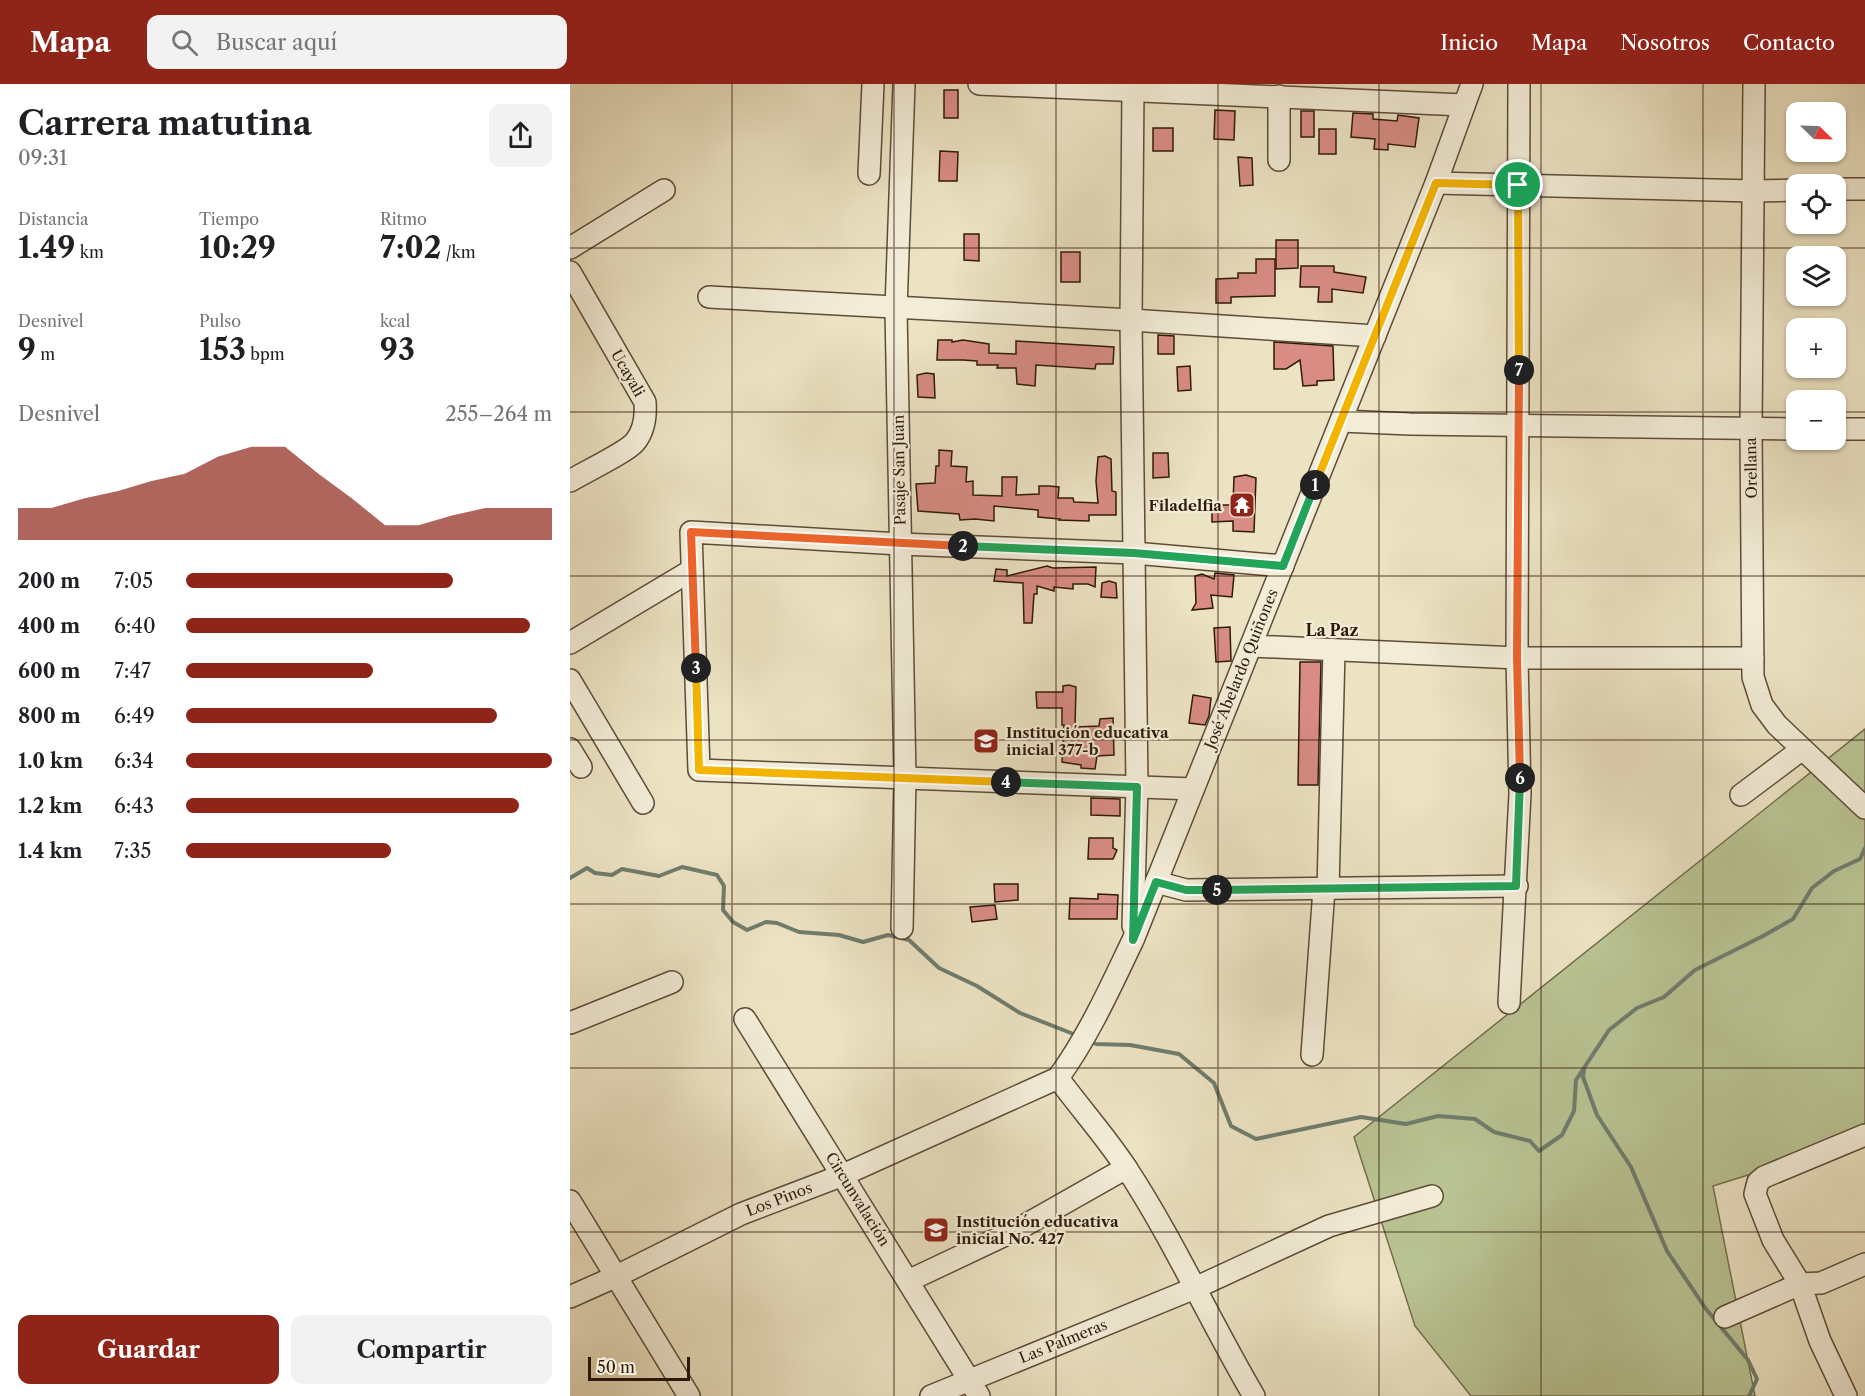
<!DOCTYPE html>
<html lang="es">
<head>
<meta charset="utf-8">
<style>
	body { margin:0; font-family:"Libre Caslon Text",serif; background:#f2f2f2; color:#202124; height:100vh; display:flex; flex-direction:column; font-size:22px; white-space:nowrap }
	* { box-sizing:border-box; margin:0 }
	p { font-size:20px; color:#757577 }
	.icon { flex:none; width:33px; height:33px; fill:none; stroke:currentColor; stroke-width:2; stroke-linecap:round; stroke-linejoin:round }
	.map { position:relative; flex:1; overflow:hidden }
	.details { display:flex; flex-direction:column; background:#fff; width:570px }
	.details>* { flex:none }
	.needle { width:39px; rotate:113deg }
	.buttons { position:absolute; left:1216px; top:18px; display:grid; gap:12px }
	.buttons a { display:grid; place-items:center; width:60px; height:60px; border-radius:12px; background:#fff; box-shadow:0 2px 4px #0004; font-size:30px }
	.scale { position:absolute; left:18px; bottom:15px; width:102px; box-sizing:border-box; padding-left:6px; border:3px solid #2f1a09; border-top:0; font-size:16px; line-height:21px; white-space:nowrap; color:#2f1a09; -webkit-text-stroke:4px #f3edd8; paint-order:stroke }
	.pin { position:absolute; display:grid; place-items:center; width:51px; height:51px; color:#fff; margin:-26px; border:3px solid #fff; border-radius:50%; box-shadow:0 2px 6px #0007 }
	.km { position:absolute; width:30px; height:30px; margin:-15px; border-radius:50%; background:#222; color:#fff; font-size:16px; line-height:30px; text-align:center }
	.round { display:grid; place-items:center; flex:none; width:63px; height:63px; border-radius:12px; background:#f2f2f2 }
	.summary { display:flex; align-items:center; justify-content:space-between; height:102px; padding:0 18px }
	h1 { font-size:33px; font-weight:700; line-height:45px }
	.figures { display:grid; grid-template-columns:repeat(3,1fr); gap:9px; height:102px; padding:6px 18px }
	.figures div { display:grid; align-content:center }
	.figures b { font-size:30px; font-weight:700 }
	.figures small { font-size:16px; font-weight:400 }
	.figures p { font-size:16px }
	.chart { height:168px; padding:12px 18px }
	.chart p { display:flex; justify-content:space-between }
	.chart svg { width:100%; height:108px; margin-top:6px; fill:#8f2418; opacity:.7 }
	.primary-button { display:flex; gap:12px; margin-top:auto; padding:12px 18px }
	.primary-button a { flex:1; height:69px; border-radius:12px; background:#8f2418; color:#fff; font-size:24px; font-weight:700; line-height:69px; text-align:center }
	.primary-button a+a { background:#f2f2f2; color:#202124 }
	ul { padding:0 18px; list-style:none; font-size:20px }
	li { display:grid; grid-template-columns:96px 72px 1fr; align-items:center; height:45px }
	li i { height:15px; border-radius:8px; background:#8f2418 }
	header { display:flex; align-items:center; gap:36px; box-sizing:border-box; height:84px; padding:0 30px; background:#8f2418; color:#fff }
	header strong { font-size:28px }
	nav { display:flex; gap:33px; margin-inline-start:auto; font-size:21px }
	.search { width:420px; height:54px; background:#f2f2f2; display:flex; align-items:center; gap:15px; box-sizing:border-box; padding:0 21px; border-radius:12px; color:#757577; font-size:22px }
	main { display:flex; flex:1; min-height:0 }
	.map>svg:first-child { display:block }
	.green { fill:#b9c393; stroke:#746e4e; stroke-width:1.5 }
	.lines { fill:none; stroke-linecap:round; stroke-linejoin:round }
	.stream { stroke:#6f7d6d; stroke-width:4 }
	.building { fill:#d88c84; stroke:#2f1a09; stroke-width:1.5 }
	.minor-casing { stroke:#5e4c38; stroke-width:24 }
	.minor { stroke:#f3edd8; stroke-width:21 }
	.split-1-casing { stroke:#fff; stroke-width:12 }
	.split-2-casing { stroke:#fff; stroke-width:12 }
	.split-3-casing { stroke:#fff; stroke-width:12 }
	.split-4-casing { stroke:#fff; stroke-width:12 }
	.split-5-casing { stroke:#fff; stroke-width:12 }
	.split-6-casing { stroke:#fff; stroke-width:12 }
	.split-7-casing { stroke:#fff; stroke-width:12 }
	.split-8-casing { stroke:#fff; stroke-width:12 }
	.split-1 { stroke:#f5b400; stroke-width:8 }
	.split-2 { stroke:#22a559; stroke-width:8 }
	.split-3 { stroke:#f0652b; stroke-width:8 }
	.split-4 { stroke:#f5b400; stroke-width:8 }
	.split-5 { stroke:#22a559; stroke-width:8 }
	.split-6 { stroke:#22a559; stroke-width:8 }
	.split-7 { stroke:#f0652b; stroke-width:8 }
	.split-8 { stroke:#f5b400; stroke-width:8 }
	.grid { fill:none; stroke:#2f1a09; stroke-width:1.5; stroke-opacity:0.55 }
	.labels { text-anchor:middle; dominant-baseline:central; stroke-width:4.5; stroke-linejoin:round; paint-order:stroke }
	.street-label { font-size:15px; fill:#2f1a09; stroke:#f3edd8 }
	.poi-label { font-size:15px; font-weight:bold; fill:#2f1a09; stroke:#f3edd8; text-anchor:start }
	.neighbourhood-label { font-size:16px; font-weight:bold; fill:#2f1a09; stroke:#f3edd8 }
</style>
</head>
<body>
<header>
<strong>Mapa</strong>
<div class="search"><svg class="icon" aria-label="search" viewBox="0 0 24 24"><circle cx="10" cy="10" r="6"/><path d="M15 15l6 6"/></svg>Buscar aquí</div>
<nav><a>Inicio</a><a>Mapa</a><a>Nosotros</a><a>Contacto</a></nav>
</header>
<main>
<section class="details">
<div class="summary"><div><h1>Carrera matutina</h1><p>09:31</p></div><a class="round"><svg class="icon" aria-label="share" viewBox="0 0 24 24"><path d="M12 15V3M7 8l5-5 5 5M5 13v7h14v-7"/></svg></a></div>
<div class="figures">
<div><p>Distancia</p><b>1.49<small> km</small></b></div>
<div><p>Tiempo</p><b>10:29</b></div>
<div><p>Ritmo</p><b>7:02<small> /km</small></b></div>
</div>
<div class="figures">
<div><p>Desnivel</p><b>9<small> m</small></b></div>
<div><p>Pulso</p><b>153<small> bpm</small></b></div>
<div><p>kcal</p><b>93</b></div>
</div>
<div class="chart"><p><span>Desnivel</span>255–264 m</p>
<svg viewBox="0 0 160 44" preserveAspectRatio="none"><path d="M0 44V31L10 31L20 27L30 24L40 20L50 17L60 10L70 6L80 6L90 17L100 27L110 38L120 38L130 34L140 31L150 31L160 31V44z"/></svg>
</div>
<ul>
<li><b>200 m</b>7:05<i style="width:73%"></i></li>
<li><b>400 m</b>6:40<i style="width:94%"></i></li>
<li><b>600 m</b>7:47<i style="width:51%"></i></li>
<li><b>800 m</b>6:49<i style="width:85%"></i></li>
<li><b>1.0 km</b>6:34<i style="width:100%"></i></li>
<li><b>1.2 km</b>6:43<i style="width:91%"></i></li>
<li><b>1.4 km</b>7:35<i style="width:56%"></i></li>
</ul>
<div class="primary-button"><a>Guardar</a><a>Compartir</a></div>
</section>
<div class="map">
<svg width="1295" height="1312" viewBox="0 0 1295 1312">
	<rect width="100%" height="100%" fill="#ece3c3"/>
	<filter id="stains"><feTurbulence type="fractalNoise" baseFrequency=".00333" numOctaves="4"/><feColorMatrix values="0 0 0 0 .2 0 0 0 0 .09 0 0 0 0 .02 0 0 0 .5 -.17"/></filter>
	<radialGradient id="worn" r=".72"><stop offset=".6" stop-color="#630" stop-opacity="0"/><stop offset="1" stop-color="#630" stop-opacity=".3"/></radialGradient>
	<!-- green -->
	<path class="green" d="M1295 645V1054L1143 1102 1185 1312H901L845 1242 784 1053Z"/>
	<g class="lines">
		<!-- stream -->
		<g class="stream">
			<path d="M0 794 17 784 25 789 42 791 52 785 89 792 112 783 147 791 154 802 153 826 163 838 177 846 196 838 207 839 229 848 269 851 293 858 318 851 339 856 369 884 407 902 450 929 506 951"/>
			<path d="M519 957 526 960 560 961 609 970 644 999 661 1042 686 1055 791 1033 836 1040 868 1032 905 1035 924 1048 960 1057 969 1067 992 1051 1004 1027 1006 996 1039 946 1067 924 1094 913 1125 886 1193 852 1223 835 1242 804 1264 787 1290 775 1295 764"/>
			<path d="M1014 986 1013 993 1027 1031 1061 1083 1097 1167 1136 1225 1178 1276 1187 1295 1179 1312"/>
		</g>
	</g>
	<!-- building -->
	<g class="building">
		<rect x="374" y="6" width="14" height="28"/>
		<path d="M645 26 665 27 664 56 644 55Z"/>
		<rect x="731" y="27" width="13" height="26"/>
		<path d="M783 29 803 30V35L827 37 828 31 849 34 845 63 818 60V66L804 65 805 55 781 53Z"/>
		<rect x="583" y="44" width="20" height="23"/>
		<rect x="749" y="45" width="17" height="25"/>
		<path d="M370 67 388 68 387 97H369Z"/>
		<path d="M668 73 682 74 683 101 670 102Z"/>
		<path d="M394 150H409V177L394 176Z"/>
		<path d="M706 156H728V184L706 185Z"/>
		<rect x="491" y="168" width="19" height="30"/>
		<path d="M686 175H705V212L661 213V219H646V195L668 194V189H686Z"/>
		<path d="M731 182H764V188L796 193 793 209 762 205V218H748L749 203H730Z"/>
		<path d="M588 251 604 252V270H588Z"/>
		<path d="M368 256H382V258L393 256 419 260V269L446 270V257L544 263 543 280H526L525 285 466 281 465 302 447 300 446 284H427L428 281H407V277L393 276H367Z"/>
		<path d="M704 258 763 262 764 296 747 297V301L733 302 730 276 716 285H704Z"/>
		<path d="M620 282 621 306 608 307 607 283Z"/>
		<path d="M356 289 364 290 365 314 348 313 347 291Z"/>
		<path d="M369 366 382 367 381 382 397 383 396 398 403 397V411L432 412V393H447L446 411 469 410V402H479L489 403 488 414H503L504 418 528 419 526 397 528 373 535 372 541 375 542 407 546 408V431H519V437L489 436 490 435 468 433V426L424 422V437L405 435 390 436 389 430 348 427 346 400 365 399 366 382H369Z"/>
		<path d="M583 369H598L599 393 583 394Z"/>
		<path d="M676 391 686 394 684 448 663 447V437L642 438V421H663L664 393Z"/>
		<path d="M477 482 483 484 526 483 525 503 518 500H503V505L484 503V507L467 502V510H464L462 539H454L453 499 424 497 426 485 437 486V492Z"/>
		<path d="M645 489 664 491 662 513 641 511 643 524 622 526 626 519 625 492 632 490 644 495Z"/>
		<path d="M539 497 546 499 547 514 531 513 532 499Z"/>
		<path d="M660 543 661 577 646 578 644 544Z"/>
		<path d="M730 578H751L748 701H728Z"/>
		<path d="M499 601 506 603 505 643 529 642 530 635 543 634 544 671 527 672 525 685 511 684V681L492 678 494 641H492V624H467L466 608H493V602Z"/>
		<path d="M623 611 641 614 639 632 635 641 619 639Z"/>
		<path d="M521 714 550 715V732L521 731Z"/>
		<path d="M519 754H543V764L547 766 543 775H518Z"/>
		<path d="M424 800H448V816L425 818Z"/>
		<path d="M528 810 548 811 547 835H499L500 814 528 815Z"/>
		<path d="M425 821 427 835 402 838 400 823Z"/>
	</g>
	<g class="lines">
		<!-- minor casing -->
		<g class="minor-casing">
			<g id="minor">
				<path d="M409 0 894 21"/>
				<path d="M1184 0 1181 345 1183 593 1192 621 1207 641 1295 724"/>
				<path d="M563 5 561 236 567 703 563 842"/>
				<path d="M709 76V12"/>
				<path d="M299 90 303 0"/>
				<path d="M866 99 1183 107 1227 106"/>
				<path d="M1266 105H1295"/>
				<path d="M0 164 94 106"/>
				<path d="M0 188 75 318C76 332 75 346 65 358 57 368 13 389 0 397"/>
				<path d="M139 213 561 236 805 252"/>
				<path d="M771 337 840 340 1227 345"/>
				<path d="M1266 345H1295"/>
				<path d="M0 559 122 486"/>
				<path d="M681 562 947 574H1183"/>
				<path d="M0 596 73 719"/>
				<path d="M0 665 11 683"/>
				<path d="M623 705 129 686 121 448 330 460 564 469 713 482"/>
				<path d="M1171 711 1231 666"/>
				<path d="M586 798 616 806 947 802"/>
				<path d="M758 806 764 566"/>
				<path d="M332 844 335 694 326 225 334 0"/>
				<path d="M939 919 950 710 947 574 949 0"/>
				<path d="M175 935 409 1312"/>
				<path d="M0 939 102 898"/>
				<path d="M742 971 754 805"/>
				<path d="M488 994C510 1024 536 1053 557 1085 604 1157 640 1237 684 1312"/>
				<path d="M1295 1051 1194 1093 1188 1098 1185 1110 1203 1156 1230 1200 1251 1199 1295 1180"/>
				<path d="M0 1117 119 1312"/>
				<path d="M338 1197 450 1144 556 1084"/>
				<path d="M0 1213 47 1192 171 1130 273 1091 488 994C519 951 540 904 563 856L866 99 902 0"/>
				<path d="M1155 1233 1230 1200 1250 1257 1276 1312"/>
				<path d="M361 1312 625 1204 759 1142 862 1112"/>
			</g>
		</g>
		<!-- minor -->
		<use href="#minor" class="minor"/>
	</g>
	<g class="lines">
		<!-- split-1 casing -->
		<g class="split-1-casing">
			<path id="split-1" d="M745 401 866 99 948 101"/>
		</g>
		<!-- split-2 casing -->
		<g class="split-2-casing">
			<path id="split-2" d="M393 462 564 469 713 482 745 401"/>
		</g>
		<!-- split-3 casing -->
		<g class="split-3-casing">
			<path id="split-3" d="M126 584 121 448 393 462"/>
		</g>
		<!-- split-4 casing -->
		<g class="split-4-casing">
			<path id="split-4" d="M126 584 129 686 436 698"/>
		</g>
		<!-- split-5 casing -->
		<g class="split-5-casing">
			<path id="split-5" d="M436 698 567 703 563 856 586 798 616 806H647"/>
		</g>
		<!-- split-6 casing -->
		<g class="split-6-casing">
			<path id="split-6" d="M647 806 946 802 950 694"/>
		</g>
		<!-- split-7 casing -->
		<g class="split-7-casing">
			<path id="split-7" d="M949 286 947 574 950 694"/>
		</g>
		<!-- split-8 casing -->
		<g class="split-8-casing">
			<path id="split-8" d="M948 101 949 286"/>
		</g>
		<!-- split-1 -->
		<use href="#split-1" class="split-1"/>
		<!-- split-2 -->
		<use href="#split-2" class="split-2"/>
		<!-- split-3 -->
		<use href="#split-3" class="split-3"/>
		<!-- split-4 -->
		<use href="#split-4" class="split-4"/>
		<!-- split-5 -->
		<use href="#split-5" class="split-5"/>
		<!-- split-6 -->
		<use href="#split-6" class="split-6"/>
		<!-- split-7 -->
		<use href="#split-7" class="split-7"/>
		<!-- split-8 -->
		<use href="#split-8" class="split-8"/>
	</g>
	<!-- grid -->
	<path class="grid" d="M162 0V1312M324 0V1312M486 0V1312M648 0V1312M809 0V1312M971 0V1312M1133 0V1312M0 164H1295M0 328H1227M1266 328H1295M0 492H1295M0 656H1295M0 820H1295M0 984H1295M0 1148H1295"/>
	<!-- icons -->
	<defs>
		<g id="temple-square" transform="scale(1.35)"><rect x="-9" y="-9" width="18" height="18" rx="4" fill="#8f2418" stroke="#f3edd8"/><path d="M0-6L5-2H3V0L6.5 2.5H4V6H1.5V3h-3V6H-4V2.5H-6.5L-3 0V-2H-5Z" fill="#fff"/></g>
		<g id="school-square" transform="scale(1.35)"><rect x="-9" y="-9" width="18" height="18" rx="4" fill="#8f2418" stroke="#f3edd8"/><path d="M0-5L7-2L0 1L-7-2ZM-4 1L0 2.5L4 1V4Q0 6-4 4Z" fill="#fff"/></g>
	</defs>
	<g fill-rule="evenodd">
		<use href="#temple-square" x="672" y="421"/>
		<use href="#school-square" x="416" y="657"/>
		<use href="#school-square" x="366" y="1146"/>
	</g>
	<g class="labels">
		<!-- street labels -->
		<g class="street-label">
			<text transform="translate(58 289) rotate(60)">Ucayali</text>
			<text transform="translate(1181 384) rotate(-91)">Orellana</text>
			<text transform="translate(329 386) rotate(-91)">Pasaje San Juan</text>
			<text transform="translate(671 585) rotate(-68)">José Abelardo Quiñones</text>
			<text transform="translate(209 1115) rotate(-21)">Los Pinos</text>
			<text transform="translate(288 1115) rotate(58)">Circunvalación</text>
			<text transform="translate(493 1257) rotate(-22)">Las Palmeras</text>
		</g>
		<!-- poi labels -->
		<g class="poi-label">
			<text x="652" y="421" text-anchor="end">Filadelfia</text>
			<text x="436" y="648">Institución educativa<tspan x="436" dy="17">inicial 377-b</tspan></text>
			<text x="386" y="1137">Institución educativa<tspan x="386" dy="17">inicial No. 427</tspan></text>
		</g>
		<!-- neighbourhood labels -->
		<g class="neighbourhood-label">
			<text x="762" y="546">La Paz</text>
		</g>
	</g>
	<rect width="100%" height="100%" filter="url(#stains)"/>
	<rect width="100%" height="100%" fill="url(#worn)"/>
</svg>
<div class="buttons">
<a><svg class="needle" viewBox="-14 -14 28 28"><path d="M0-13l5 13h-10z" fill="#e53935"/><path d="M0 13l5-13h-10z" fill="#757577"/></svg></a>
<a><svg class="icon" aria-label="locate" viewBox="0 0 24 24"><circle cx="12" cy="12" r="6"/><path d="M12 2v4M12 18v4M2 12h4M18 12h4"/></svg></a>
<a><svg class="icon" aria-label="layers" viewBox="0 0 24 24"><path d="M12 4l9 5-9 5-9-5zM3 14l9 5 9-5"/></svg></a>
<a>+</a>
<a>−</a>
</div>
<div class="scale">50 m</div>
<div class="pin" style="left:948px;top:101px;background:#1e9e55"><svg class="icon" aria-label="arrive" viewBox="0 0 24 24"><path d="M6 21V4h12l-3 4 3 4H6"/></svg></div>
<b class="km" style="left:745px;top:401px">1</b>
<b class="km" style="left:393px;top:462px">2</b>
<b class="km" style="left:126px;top:584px">3</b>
<b class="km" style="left:436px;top:698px">4</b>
<b class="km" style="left:647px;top:806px">5</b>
<b class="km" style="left:950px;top:694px">6</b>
<b class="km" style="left:949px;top:286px">7</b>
</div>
</main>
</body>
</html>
